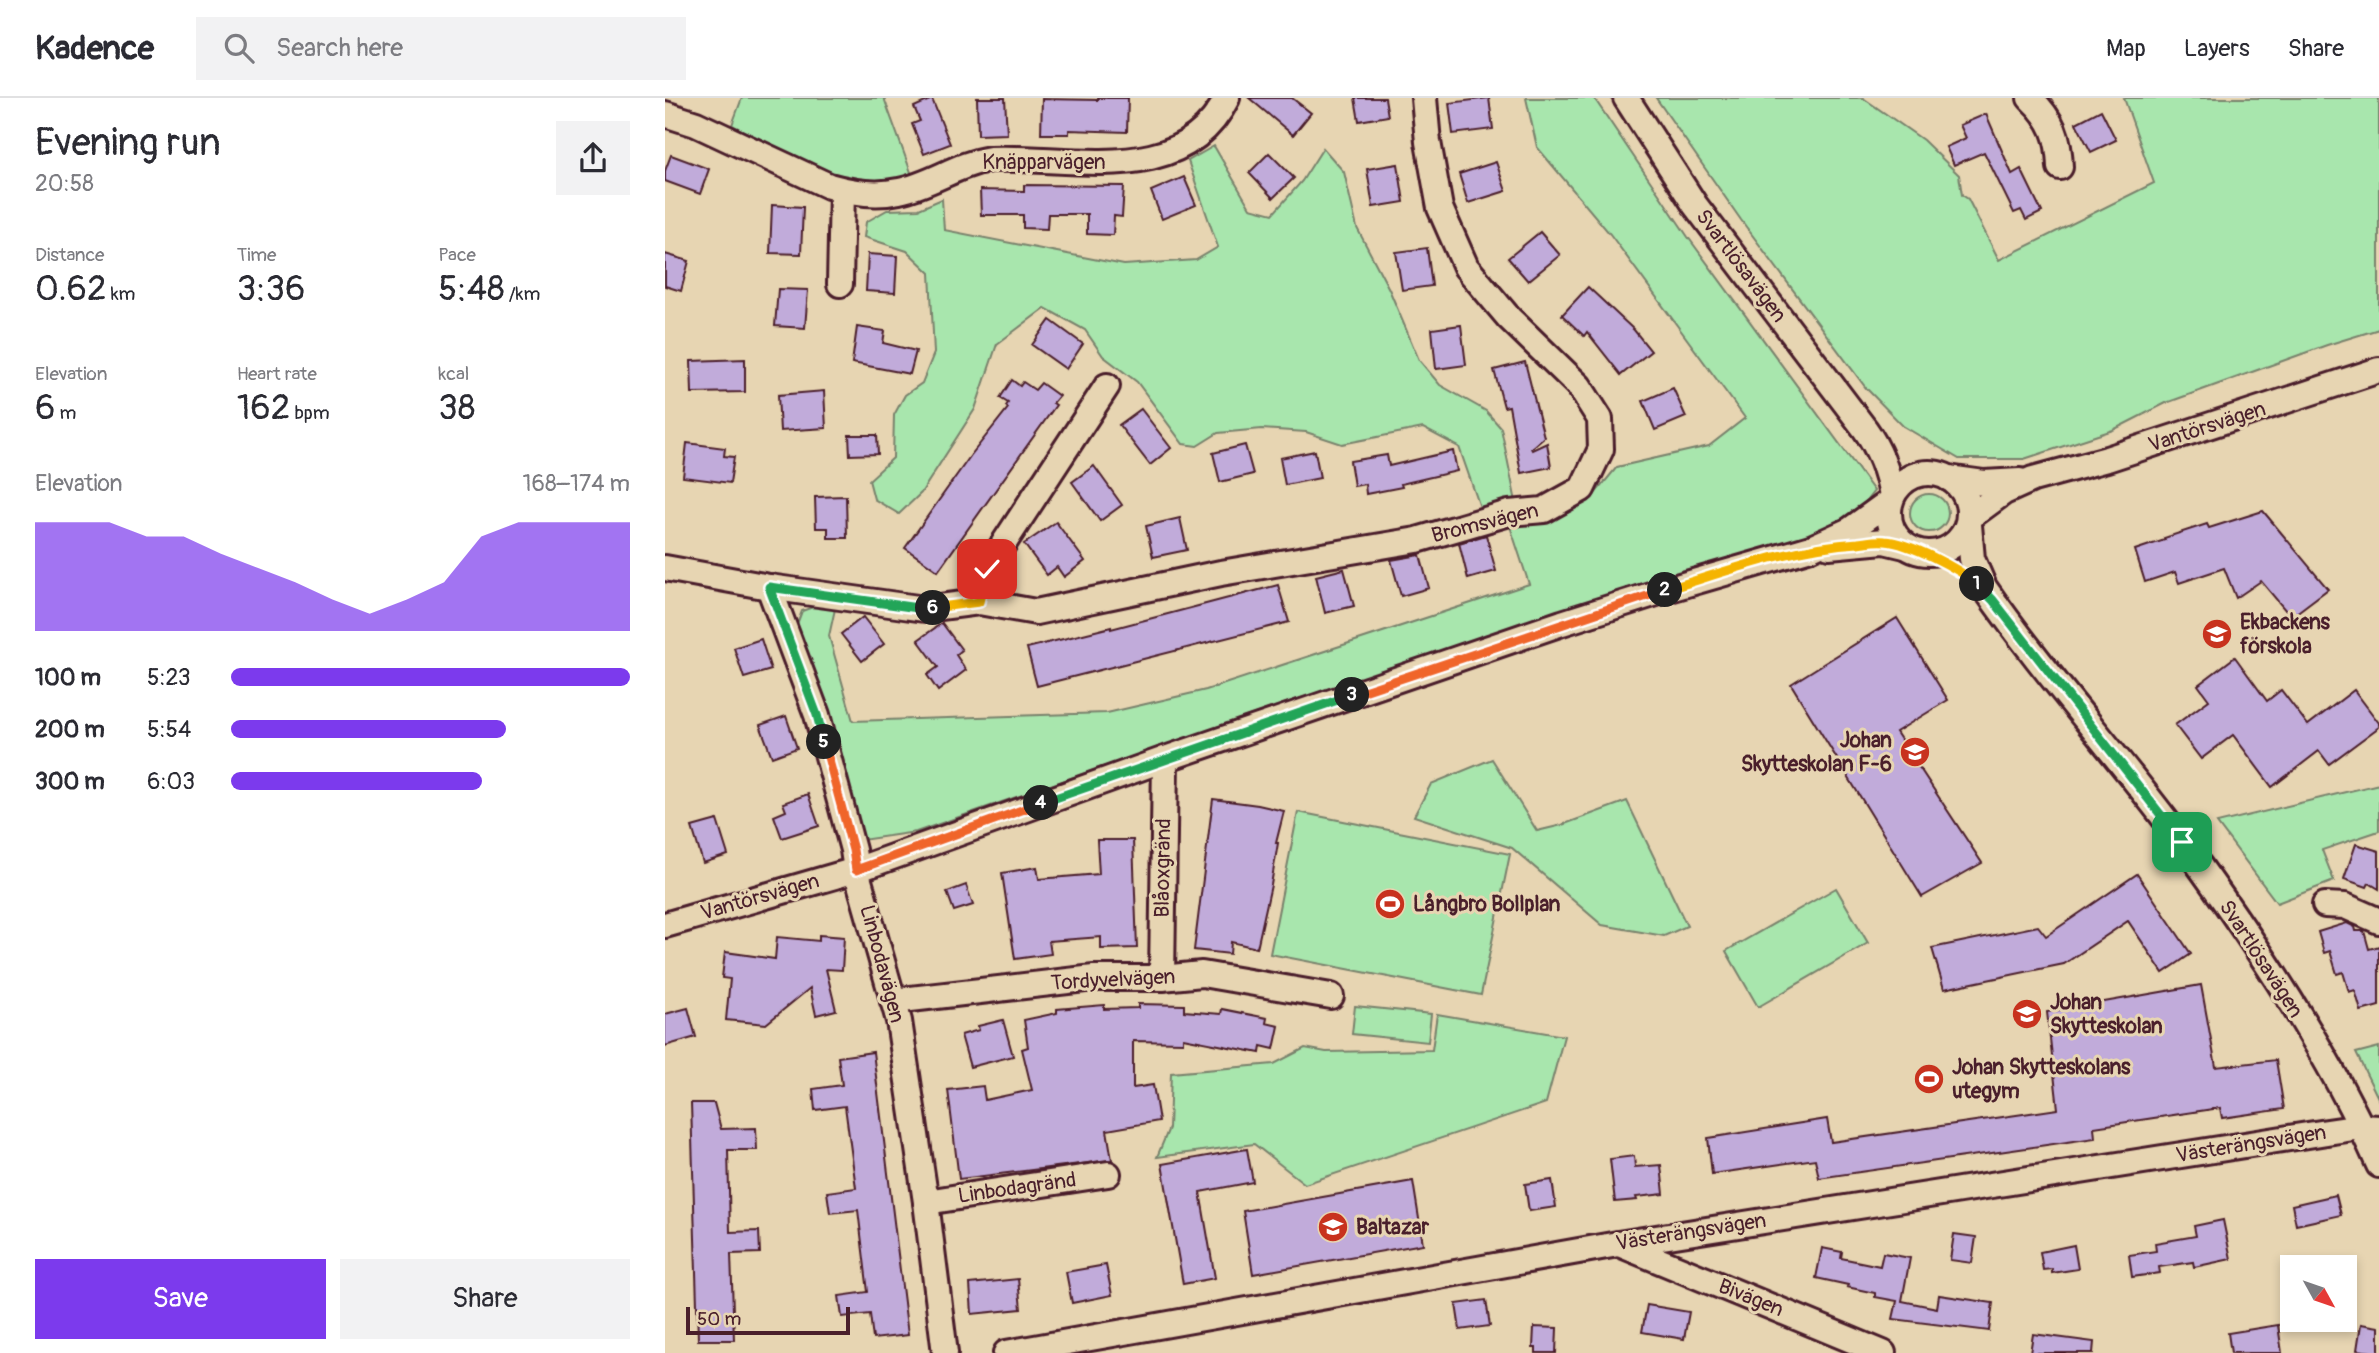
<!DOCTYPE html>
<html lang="en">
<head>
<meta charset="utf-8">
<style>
	body { margin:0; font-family:Pangolin,sans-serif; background:#f2f2f3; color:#2b2b33; height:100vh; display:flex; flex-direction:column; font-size:26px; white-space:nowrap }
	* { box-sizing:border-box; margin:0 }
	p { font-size:23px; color:#7c7c81 }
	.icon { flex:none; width:38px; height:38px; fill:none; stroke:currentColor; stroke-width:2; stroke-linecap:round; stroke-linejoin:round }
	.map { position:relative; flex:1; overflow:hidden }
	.details { display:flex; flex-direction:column; background:#fff; width:665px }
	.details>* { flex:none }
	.needle { width:46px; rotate:130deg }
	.controls { position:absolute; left:1615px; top:1157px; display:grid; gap:14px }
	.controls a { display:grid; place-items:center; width:77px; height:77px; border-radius:0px; background:#fff; box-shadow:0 4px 10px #0003; font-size:35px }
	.scale { position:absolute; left:21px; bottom:18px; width:164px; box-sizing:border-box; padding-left:7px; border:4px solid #4a1f2b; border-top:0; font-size:19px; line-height:24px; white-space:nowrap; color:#4a1f2b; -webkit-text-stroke:5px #e7d5b2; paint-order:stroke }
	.pin { position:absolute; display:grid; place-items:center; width:60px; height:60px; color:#fff; margin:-30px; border-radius:14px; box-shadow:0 4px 10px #0006 }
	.km { position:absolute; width:35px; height:35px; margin:-18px; border-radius:50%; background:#222; color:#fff; font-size:19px; line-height:35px; text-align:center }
	.round { display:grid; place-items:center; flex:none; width:74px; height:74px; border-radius:0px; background:#f2f2f3 }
	.summary { display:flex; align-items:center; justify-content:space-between; height:119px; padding:0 35px }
	h1 { font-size:38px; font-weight:600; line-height:52px }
	.figures { display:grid; grid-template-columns:repeat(3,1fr); gap:10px; height:119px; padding:7px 35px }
	.figures div { display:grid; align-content:center }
	.figures b { font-size:35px; font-weight:600 }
	.figures small { font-size:19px; font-weight:400 }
	.figures p { font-size:19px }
	.chart { height:196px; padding:14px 35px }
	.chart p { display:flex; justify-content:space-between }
	.chart svg { width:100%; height:126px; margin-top:7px; fill:#7c3aed; opacity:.7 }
	.button { display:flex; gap:14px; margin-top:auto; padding:14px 35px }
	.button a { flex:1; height:80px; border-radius:0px; background:#7c3aed; color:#fff; font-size:28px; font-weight:600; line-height:80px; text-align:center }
	.button a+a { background:#f2f2f3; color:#2b2b33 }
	ul { padding:0 35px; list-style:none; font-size:23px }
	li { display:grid; grid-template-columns:112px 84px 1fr; align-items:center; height:52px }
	li i { height:18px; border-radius:9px; background:#7c3aed }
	header { display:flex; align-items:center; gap:42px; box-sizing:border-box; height:98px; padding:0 35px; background:#fff; border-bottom:2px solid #e1e1e2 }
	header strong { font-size:33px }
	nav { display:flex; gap:38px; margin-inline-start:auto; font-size:24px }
	.search { width:490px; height:63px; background:#f2f2f3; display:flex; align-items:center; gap:18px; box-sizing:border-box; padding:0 24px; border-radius:0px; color:#7c7c81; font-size:26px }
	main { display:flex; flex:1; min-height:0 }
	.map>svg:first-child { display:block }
	.green { fill:#a8e6ad; stroke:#79826c; stroke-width:2 }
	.building { fill:#c1abda; stroke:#4a1f2b; stroke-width:2 }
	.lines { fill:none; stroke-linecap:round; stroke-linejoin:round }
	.minor-casing { stroke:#4a1f2b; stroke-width:30 }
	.minor { stroke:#e7d5b2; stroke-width:24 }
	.split-1-casing { stroke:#fff; stroke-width:14 }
	.split-2-casing { stroke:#fff; stroke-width:14 }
	.split-3-casing { stroke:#fff; stroke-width:14 }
	.split-4-casing { stroke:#fff; stroke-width:14 }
	.split-5-casing { stroke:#fff; stroke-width:14 }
	.split-6-casing { stroke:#fff; stroke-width:14 }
	.split-7-casing { stroke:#fff; stroke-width:14 }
	.split-1 { stroke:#22a559; stroke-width:9 }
	.split-2 { stroke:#f5b400; stroke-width:9 }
	.split-3 { stroke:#f0652b; stroke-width:9 }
	.split-4 { stroke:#22a559; stroke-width:9 }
	.split-5 { stroke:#f0652b; stroke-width:9 }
	.split-6 { stroke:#22a559; stroke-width:9 }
	.split-7 { stroke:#f5b400; stroke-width:9 }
	.labels { text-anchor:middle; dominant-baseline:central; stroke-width:6; stroke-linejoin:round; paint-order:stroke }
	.street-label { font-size:21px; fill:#4a1f2b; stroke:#e7d5b2 }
	.poi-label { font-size:21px; font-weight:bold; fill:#4a1f2b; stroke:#e7d5b2; text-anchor:start }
</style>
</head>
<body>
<header>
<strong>Kadence</strong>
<div class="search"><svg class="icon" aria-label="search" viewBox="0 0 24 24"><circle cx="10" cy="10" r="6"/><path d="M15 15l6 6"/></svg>Search here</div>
<nav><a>Map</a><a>Layers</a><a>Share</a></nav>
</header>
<main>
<section class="details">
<div class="summary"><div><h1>Evening run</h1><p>20:58</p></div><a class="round"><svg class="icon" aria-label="share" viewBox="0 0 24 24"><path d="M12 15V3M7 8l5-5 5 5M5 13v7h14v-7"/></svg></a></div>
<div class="figures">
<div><p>Distance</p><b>0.62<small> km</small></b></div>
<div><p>Time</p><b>3:36</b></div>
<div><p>Pace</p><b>5:48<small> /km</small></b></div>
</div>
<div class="figures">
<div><p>Elevation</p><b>6<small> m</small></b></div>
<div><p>Heart rate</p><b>162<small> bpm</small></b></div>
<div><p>kcal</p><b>38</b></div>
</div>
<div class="chart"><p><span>Elevation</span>168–174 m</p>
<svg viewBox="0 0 160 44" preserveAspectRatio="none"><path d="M0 44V6L10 6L20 6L30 11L40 11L50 17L60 22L70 27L80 33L90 38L100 33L110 27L120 11L130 6L140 6L150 6L160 6V44z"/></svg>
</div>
<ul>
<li><b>100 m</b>5:23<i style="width:100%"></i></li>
<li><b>200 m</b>5:54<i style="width:69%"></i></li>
<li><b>300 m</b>6:03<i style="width:63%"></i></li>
</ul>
<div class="button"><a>Save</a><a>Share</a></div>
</section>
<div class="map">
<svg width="1714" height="1255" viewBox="0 0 1714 1255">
	<rect width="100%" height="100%" fill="#e7d5b2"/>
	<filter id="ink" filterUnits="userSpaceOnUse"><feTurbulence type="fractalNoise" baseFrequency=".0143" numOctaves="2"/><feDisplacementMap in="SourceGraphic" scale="14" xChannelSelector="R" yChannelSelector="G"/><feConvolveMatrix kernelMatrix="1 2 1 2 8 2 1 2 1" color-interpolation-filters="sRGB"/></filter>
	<g filter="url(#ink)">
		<!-- green -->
		<g class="green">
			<path d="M77 0H219L248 80 193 92 67 27Z"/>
			<path d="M861 0H929L1023 139 1209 393 1187 421 1143 440 1044 467 627 603 251 734 197 742 131 529 137 513 148 509 170 511 164 538 188 623 442 615 541 592 864 486 844 425 872 426 899 415 924 403 952 369 1044 348 1080 320 945 136 872 49Z"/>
			<path d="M991 0H1198L1258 42 1294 77 1297 97 1303 101 1334 162 1489 85 1459 0H1714V231L1662 247 1501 305 1448 332 1359 361H1294L1238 328 1201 290 1076 122Z"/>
			<path d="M549 48 585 110 608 116 637 83 658 50 679 74 692 130 724 191 754 262 775 287 821 313 836 330 851 404 817 415 794 349 758 330 677 346 641 334 597 331 553 335 532 348 518 346 472 284 438 258 420 232 380 210 332 246 310 311 256 395 234 416 209 401 204 382 228 360 229 317 240 297 257 285 269 255 265 175 242 153 199 139 201 124 222 112 254 111 277 101 279 132 459 167 531 162 553 149 523 63Z"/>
			<circle cx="1264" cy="415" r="19"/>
			<path d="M827 661 872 733 897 727 962 703 1022 828 999 838 937 827 847 750 749 718 766 686Z"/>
			<path d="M1714 686V733L1657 752 1669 783 1612 805 1552 725Z"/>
			<path d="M633 714 845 756 816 897 605 856Z"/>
			<path d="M1171 790 1203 845 1093 909 1061 853Z"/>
			<path d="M690 908 766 916 763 944 687 936Z"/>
			<path d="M772 916 899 938 881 1005 640 1086 589 1046 492 1059 504 1030 506 975 609 966 640 950 661 954 767 952Z"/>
			<path d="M1714 949V1002L1691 955Z"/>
		</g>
		<!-- building -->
		<g class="building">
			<path d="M312 0H340L342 36 313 37Z"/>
			<path d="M433 0H463L462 34 404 32V36H376L377 1 433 2Z"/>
			<path d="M584 0H627L646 15 628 37Z"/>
			<path d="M690 0H720L723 18 694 23Z"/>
			<path d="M824 0 828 31 788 36 784 5Z"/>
			<path d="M267 1 285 46 259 56 247 26 255 23 249 9Z"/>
			<path d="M1436 12 1451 42 1426 54 1411 25Z"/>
			<path d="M1321 16 1347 76 1356 71 1377 114 1361 122 1356 112 1349 115 1319 54 1289 67 1281 49 1301 40 1295 27Z"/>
			<path d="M604 55 629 80 608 100 584 75Z"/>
			<path d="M6 57 44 71 35 96 0 83V73Z"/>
			<path d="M831 64 841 93 803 105 794 76Z"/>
			<path d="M733 66 739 104 708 109 702 71Z"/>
			<path d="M519 79 531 107 497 121 486 93Z"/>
			<path d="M359 87 459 88 457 119 449 118 448 137 422 136V116H383L382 131 358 130V117H316L315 92 359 93Z"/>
			<path d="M107 107 138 109 136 156 105 155Z"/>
			<path d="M875 134 895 157 863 183 843 160Z"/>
			<path d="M762 150 767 188 737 192 731 154Z"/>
			<path d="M0 156 24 163 16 193 0 188Z"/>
			<path d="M203 156 232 158 230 195 201 193Z"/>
			<path d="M923 189 969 232 986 253 956 277 922 234 919 238 897 217Z"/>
			<path d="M113 191 143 192 140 230 110 228Z"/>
			<path d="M385 222 418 246 401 271 367 247Z"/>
			<path d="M796 227 801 267 771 271 767 231Z"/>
			<path d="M192 229 220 233 218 245 251 253 245 276 187 265Z"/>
			<path d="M80 261V294L27 295 26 263Z"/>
			<path d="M860 264 879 339 866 350 867 352 882 345 886 369 856 375 844 308 839 309 829 272Z"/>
			<path d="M347 282 355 288 358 284 370 292 376 285 394 298 388 305 391 307 273 473 240 450 306 357 343 310 341 308 343 305 335 300Z"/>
			<path d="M1008 290 1021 319 990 332 978 303Z"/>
			<path d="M159 293 161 330 115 333 113 297Z"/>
			<path d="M476 311 506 350 485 367 454 327Z"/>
			<path d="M184 337H212L213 356 185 357Z"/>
			<path d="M22 345 60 350 59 358 69 359 65 385 18 379Z"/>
			<path d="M580 347 588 376 555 384 548 355Z"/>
			<path d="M650 353 655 380 620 387 615 360Z"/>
			<path d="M788 353 792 373 736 386 737 389 701 396 700 386 689 388 685 363 722 357 724 368Z"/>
			<path d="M429 368 457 407 435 423 407 384Z"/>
			<path d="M181 398 182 440H163V430H151L150 399Z"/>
			<path d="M1598 413 1663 491 1626 519 1596 483 1571 500 1559 470 1514 485 1510 474 1480 484 1470 452 1500 442 1499 440 1542 426 1544 430Z"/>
			<path d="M515 420 522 452 488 459 481 428Z"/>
			<path d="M391 424 420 463 399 479 392 469 382 477 359 446Z"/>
			<path d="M821 437 831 473 803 481 794 445Z"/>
			<path d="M755 457 764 490 736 498 726 462Z"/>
			<path d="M679 471 689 508 660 515 651 478Z"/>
			<path d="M613 487 624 524 372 588 362 550 446 529V531Z"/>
			<path d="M198 519 219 546 197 563 176 536Z"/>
			<path d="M1232 520 1283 602 1231 634 1317 765 1257 799 1126 586Z"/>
			<path d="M277 525 297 552 291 557 301 572 273 593 262 577 273 569 253 542Z"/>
			<path d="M96 541 106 572 79 580 69 550Z"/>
			<path d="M1570 559 1602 603 1616 592 1643 627 1689 592 1714 625V629L1664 666 1654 653 1607 689 1568 637 1536 661 1510 627 1544 602 1533 587Z"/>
			<path d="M121 618 132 650 107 659 95 627Z"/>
			<path d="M143 696 154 728 117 740 109 718 121 713 118 705Z"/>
			<path d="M548 701 593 707 619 713 611 745H613L606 787 592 850 566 844 565 856 529 852Z"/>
			<path d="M52 722 63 757 38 765 27 729Z"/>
			<path d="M432 742H468L472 850 436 851V839L384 843 386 856 350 861 337 775 372 769 374 781 434 776Z"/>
			<path d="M1691 746 1714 753V791L1704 785 1702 789 1679 781Z"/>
			<path d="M1472 776 1526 856 1498 875 1463 823 1399 866 1279 891 1267 850 1373 828 1381 838Z"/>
			<path d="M301 787 308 807 289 813 282 794Z"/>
			<path d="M1682 825 1690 829 1691 833H1699L1704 851 1714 848V908L1696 913 1690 892 1684 894 1678 874 1672 876 1665 853 1659 855 1653 834Z"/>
			<path d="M154 837 179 839 177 872 161 871 171 912 151 917 145 890 101 926 61 922 65 881 57 880 60 854 110 861 112 839 154 843Z"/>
			<path d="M1536 887 1551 969 1611 962 1619 1011 1557 1020 1555 1010 1429 1029 1430 1040 1154 1080 1150 1061 1047 1076 1043 1040 1162 1021 1166 1044 1393 1011 1382 914Z"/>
			<path d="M473 906 519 907V913L556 916 557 911 602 920 601 925 614 928 609 951 596 948 595 955 518 940V944L468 943V990L488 987 494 1023 442 1032 447 1062 294 1081 283 992 318 988 320 1002 367 992 357 951 363 949 359 922 392 915V911L439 907V911L473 910Z"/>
			<path d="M23 910 31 939 0 948V916Z"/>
			<path d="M338 922 348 958 305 969 296 937 314 932 313 928Z"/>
			<path d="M208 954 243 1237 208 1241 205 1216 177 1219 174 1198 203 1194 193 1112 165 1115 162 1094 191 1090 180 1008 150 1012 148 991 177 987 173 959Z"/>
			<path d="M26 1005H49L56 1031 91 1030 92 1052H63L65 1134 94 1133 95 1155 66 1156 69 1242H33Z"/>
			<path d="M582 1051 588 1084 535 1094 550 1180 518 1186 497 1066Z"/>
			<path d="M969 1058 970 1069 996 1067 999 1096 971 1099 972 1102 950 1104 945 1061Z"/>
			<path d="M887 1082 891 1109 864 1113 860 1086Z"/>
			<path d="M748 1083 758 1146 588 1176 578 1113Z"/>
			<path d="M1671 1097 1676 1117 1631 1127 1627 1107Z"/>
			<path d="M1558 1122 1566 1161 1529 1169 1528 1164 1494 1169 1495 1175 1467 1179 1464 1157 1491 1153 1490 1145 1531 1138 1529 1128Z"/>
			<path d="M1289 1136 1311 1139 1307 1165 1285 1162Z"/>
			<path d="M1409 1147 1413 1171 1387 1175V1171L1378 1172 1375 1154Z"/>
			<path d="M1157 1150 1177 1154 1176 1160 1215 1168 1218 1155 1245 1160 1237 1203 1272 1210 1274 1197 1328 1205 1324 1233 1228 1221 1232 1203 1210 1199V1195L1182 1189 1183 1187 1151 1180Z"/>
			<path d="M441 1167 447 1197 407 1205 401 1174Z"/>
			<path d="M353 1181 356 1211 307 1216 305 1186Z"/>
			<path d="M821 1202 825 1228 795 1232 791 1206Z"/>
			<path d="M982 1207 1024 1214 1019 1241 977 1234Z"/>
			<path d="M1696 1226 1714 1229V1255L1692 1252Z"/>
			<path d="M1613 1227 1617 1255H1566L1563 1235Z"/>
			<path d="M869 1229 892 1230 891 1255H871V1250H868Z"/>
			<path d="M1368 1236 1429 1244 1428 1255H1365Z"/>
		</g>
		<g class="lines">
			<!-- minor casing -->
			<g class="minor-casing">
				<g id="minor">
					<path d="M961 0 1030 107 1200 331C1215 352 1223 373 1227 398"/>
					<path d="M1365 0C1388 22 1394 39 1395 69"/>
					<path d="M0 16 31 26 164 88C185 94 212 98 234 93 266 87 292 66 325 61 406 57 517 91 562 0"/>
					<path d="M175 186 177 92"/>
					<circle cx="1264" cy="415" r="40"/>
					<path d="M1283 380 1319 385 1355 383"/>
					<path d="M1305 419 1339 394 1368 381 1442 361 1714 272"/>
					<path d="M1304 427 1307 461 1319 489C1381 578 1454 658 1518 745 1590 844 1664 954 1714 1067"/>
					<path d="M1164 448 1219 443 1240 448"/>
					<path d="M0 470 104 489 260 511 314 504 371 514 556 475 752 442 844 415 879 412 917 391 936 351 935 321 914 288 844 220 801 169 775 110 763 44 759 0"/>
					<path d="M104 489 152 617 188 752 191 772 234 923 261 1104 280 1255"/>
					<path d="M314 504 322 471 442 288"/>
					<path d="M1660 807 1680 808 1714 823"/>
					<path d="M0 827 191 772 500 661 897 525 1001 492 1146 450 1185 432 1225 403"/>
					<path d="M497 880 500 661"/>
					<path d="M228 903 429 880H497L537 876 666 898"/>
					<path d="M261 1104 443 1076"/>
					<path d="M954 1146 1218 1255"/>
					<path d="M341 1255 953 1146 1662 1034 1696 1029 1714 1030"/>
				</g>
			</g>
			<!-- minor -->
			<use href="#minor" class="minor"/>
		</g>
	</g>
	<g class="lines" filter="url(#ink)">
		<!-- split-1 casing -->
		<g class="split-1-casing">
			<path id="split-1" d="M1312 486 1328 502 1517 744"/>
		</g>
		<!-- split-2 casing -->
		<g class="split-2-casing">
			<path id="split-2" d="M1000 492C1063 473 1127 449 1193 445 1202 444 1212 442 1220 443 1245 445 1293 470 1312 486"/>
		</g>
		<!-- split-3 casing -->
		<g class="split-3-casing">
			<path id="split-3" d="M687 597 1000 492"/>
		</g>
		<!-- split-4 casing -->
		<g class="split-4-casing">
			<path id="split-4" d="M376 705 687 597"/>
		</g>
		<!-- split-5 casing -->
		<g class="split-5-casing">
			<path id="split-5" d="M159 644 188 752 191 772 376 705"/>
		</g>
		<!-- split-6 casing -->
		<g class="split-6-casing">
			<path id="split-6" d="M159 644 152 617 104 489 260 511 268 510"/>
		</g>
		<!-- split-7 casing -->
		<g class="split-7-casing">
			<path id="split-7" d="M268 510 314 504 322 471"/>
		</g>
		<!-- split-1 -->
		<use href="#split-1" class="split-1"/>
		<!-- split-2 -->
		<use href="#split-2" class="split-2"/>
		<!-- split-3 -->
		<use href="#split-3" class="split-3"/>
		<!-- split-4 -->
		<use href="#split-4" class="split-4"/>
		<!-- split-5 -->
		<use href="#split-5" class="split-5"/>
		<!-- split-6 -->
		<use href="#split-6" class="split-6"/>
		<!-- split-7 -->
		<use href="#split-7" class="split-7"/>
	</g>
	<!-- icons -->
	<defs>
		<g id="school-disc" transform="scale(1.575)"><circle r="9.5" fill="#c8321e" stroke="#e7d5b2"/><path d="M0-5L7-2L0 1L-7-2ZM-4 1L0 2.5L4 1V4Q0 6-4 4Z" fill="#fff"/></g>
		<g id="stadium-disc" transform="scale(1.575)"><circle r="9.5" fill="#c8321e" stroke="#e7d5b2"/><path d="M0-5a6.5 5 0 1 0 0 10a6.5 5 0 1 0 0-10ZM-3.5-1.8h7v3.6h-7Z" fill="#fff"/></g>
	</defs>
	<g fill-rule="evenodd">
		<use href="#school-disc" x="1552" y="536"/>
		<use href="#school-disc" x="1250" y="654"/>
		<use href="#stadium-disc" x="725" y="806"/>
		<use href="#school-disc" x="1362" y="916"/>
		<use href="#stadium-disc" x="1264" y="981"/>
		<use href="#school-disc" x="668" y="1129"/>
	</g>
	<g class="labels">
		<!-- street labels -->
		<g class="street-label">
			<text x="379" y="64">Knäpparvägen</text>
			<text transform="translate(1076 168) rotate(53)">Svartlösavägen</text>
			<text transform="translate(1542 329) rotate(-18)">Vantörsvägen</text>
			<text transform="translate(820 425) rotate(-14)">Bromsvägen</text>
			<text transform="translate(498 770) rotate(-89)">Blåoxgränd</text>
			<text transform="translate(95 799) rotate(-16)">Vantörsvägen</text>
			<text transform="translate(1596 861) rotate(57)">Svartlösavägen</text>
			<text transform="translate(217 866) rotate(75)">Linbodavägen</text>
			<text transform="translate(448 882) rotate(-3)">Tordyvelvägen</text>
			<text transform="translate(1586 1046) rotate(-9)">Västerängsvägen</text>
			<text transform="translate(352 1090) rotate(-8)">Linbodagränd</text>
			<text transform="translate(1026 1134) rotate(-9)">Västerängsvägen</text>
			<text transform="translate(1086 1200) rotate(22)">Bivägen</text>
		</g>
		<!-- poi labels -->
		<g class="poi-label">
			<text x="1575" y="524">Ekbackens<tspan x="1575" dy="24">förskola</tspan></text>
			<text x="1227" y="642" text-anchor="end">Johan<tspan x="1227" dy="24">Skytteskolan F-6</tspan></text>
			<text x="748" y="806">Långbro Bollplan</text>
			<text x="1385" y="904">Johan<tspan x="1385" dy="24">Skytteskolan</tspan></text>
			<text x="1287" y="969">Johan Skytteskolans<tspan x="1287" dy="24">utegym</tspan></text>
			<text x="691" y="1129">Baltazar</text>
		</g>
	</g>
</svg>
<div class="controls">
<a><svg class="needle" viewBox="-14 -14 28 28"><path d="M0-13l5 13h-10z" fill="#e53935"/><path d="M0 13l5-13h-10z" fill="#7c7c81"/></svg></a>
</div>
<div class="scale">50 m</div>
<div class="pin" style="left:1517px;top:744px;background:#1e9e55"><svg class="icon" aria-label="arrive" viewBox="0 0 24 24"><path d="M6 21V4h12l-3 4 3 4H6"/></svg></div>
<div class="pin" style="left:322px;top:471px;background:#d93025"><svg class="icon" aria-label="check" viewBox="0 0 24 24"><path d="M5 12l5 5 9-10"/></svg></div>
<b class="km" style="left:1312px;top:486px">1</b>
<b class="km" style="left:1000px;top:492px">2</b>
<b class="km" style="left:687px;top:597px">3</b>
<b class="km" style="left:376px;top:705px">4</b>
<b class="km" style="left:159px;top:644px">5</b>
<b class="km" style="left:268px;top:510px">6</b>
</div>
</main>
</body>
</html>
